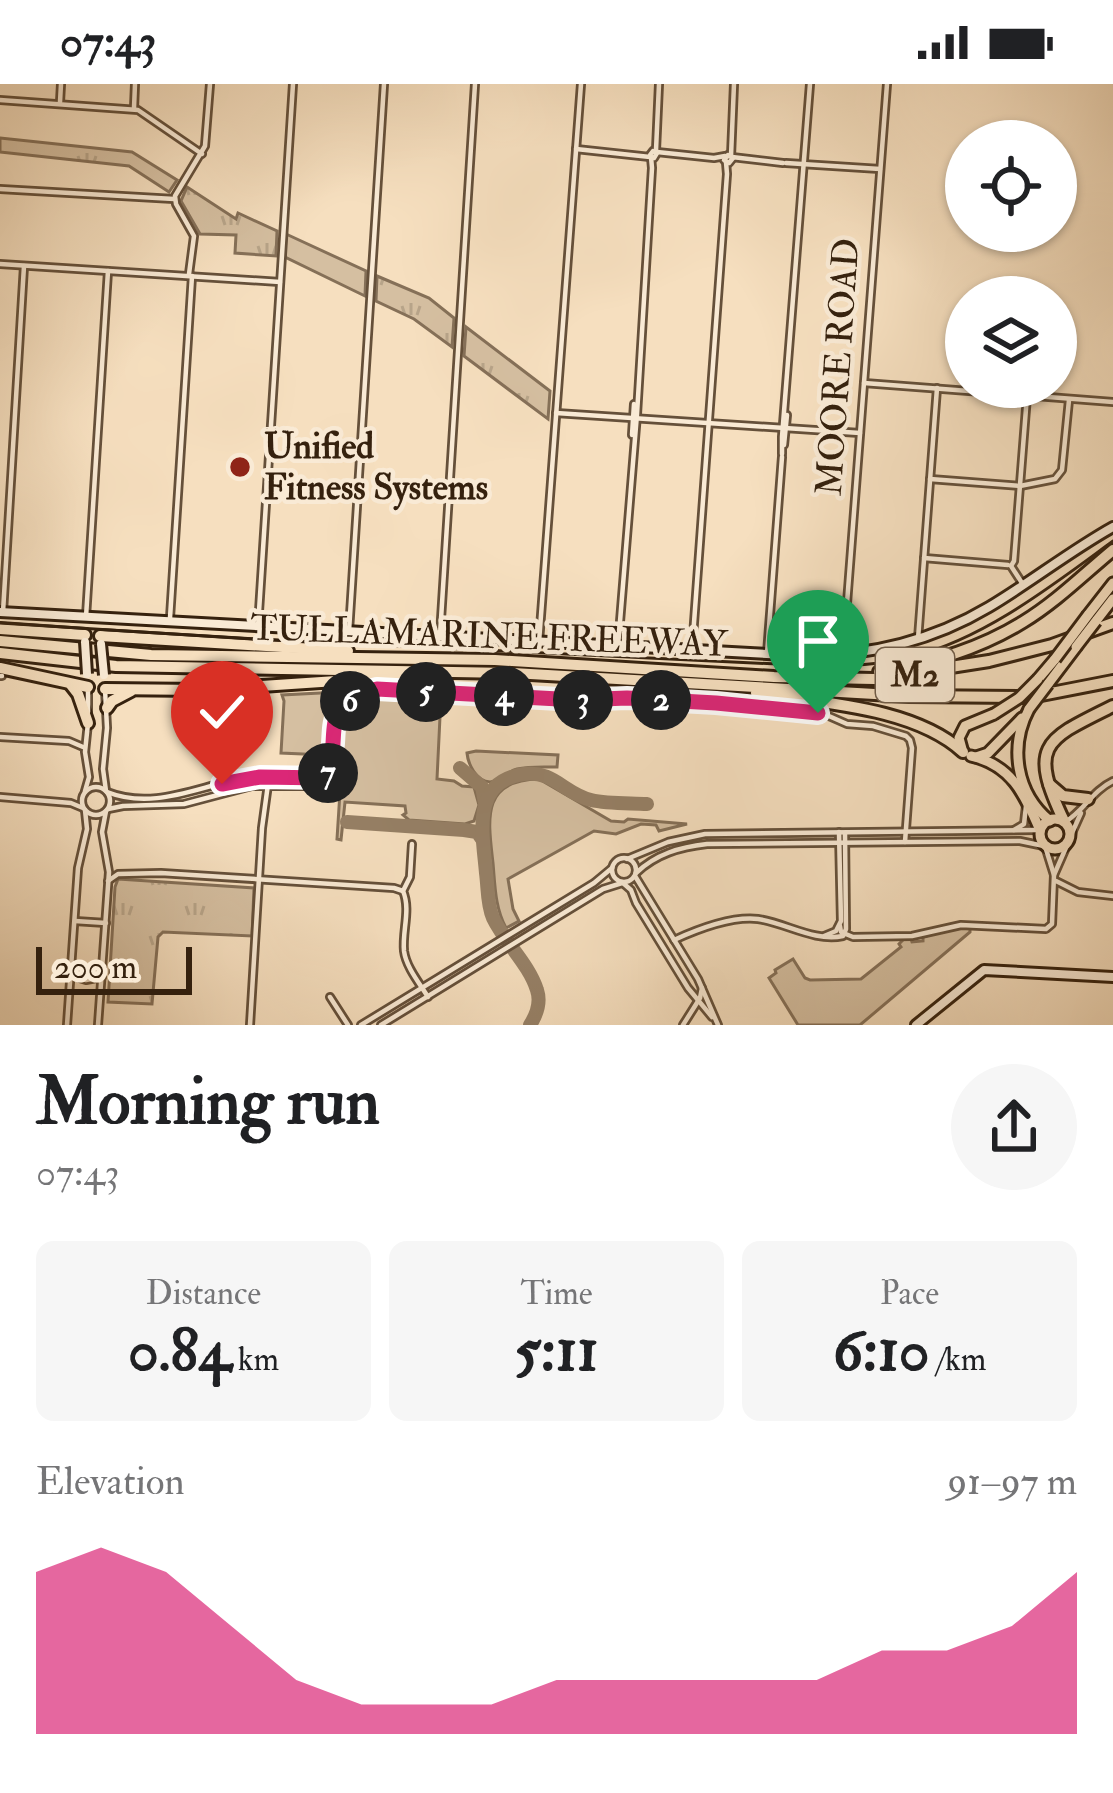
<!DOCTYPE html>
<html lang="en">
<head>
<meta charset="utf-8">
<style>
	body { margin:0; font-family:"IM FELL Double Pica",serif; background:#f6f6f6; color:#202124; height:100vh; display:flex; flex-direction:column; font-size:45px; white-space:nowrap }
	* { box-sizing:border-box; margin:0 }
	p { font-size:39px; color:#757577 }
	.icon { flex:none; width:66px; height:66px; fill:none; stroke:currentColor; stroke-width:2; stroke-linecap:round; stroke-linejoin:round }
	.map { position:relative; height:941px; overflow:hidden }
	.sheet { display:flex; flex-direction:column; background:#fff; flex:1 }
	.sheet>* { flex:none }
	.tools { position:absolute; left:945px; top:36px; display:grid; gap:24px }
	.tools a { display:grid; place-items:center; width:132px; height:132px; border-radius:50%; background:#fff; box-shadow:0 3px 9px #0004; font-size:60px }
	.scale { position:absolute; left:36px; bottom:30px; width:156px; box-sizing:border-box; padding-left:12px; border:6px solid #35210e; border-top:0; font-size:33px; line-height:42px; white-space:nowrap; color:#35210e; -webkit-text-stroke:9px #f9ead5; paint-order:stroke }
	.pin { position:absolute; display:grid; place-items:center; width:102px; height:102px; color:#fff; margin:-123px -51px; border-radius:50% 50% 50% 0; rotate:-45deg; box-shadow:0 0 12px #0007 }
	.pin .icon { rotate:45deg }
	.km { position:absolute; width:60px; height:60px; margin:-30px; border-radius:50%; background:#222; color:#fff; font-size:33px; line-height:60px; text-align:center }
	.round { display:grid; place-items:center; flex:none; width:126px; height:126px; border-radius:63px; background:#f6f6f6 }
	.headline { display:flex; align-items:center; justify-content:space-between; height:204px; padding:0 36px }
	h1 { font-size:66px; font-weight:800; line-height:90px }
	.metrics { display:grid; grid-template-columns:repeat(3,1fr); gap:18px; height:204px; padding:12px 36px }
	.metrics div { display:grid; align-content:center; border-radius:18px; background:#f6f6f6; text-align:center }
	.metrics b { font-size:60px; font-weight:800 }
	.metrics small { font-size:33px; font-weight:400 }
	.metrics p { font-size:33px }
	.chart { height:336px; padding:24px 36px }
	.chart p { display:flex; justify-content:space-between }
	.chart svg { width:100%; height:216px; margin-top:12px; fill:#db2777; opacity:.7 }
	.status { display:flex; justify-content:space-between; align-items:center; height:84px; padding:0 60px; background:#fff; direction:ltr }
	.status svg { height:33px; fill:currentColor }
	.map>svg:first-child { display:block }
	.grass { fill:#d5bfa1; stroke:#857058; stroke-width:3 }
	.park { fill:url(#park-tufts); stroke:#857058; stroke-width:3 }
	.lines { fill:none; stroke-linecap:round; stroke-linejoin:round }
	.taxiway { stroke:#968066; stroke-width:14 }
	.street-casing { stroke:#65503a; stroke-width:10 }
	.secondary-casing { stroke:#35210e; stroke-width:14 }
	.primary-casing { stroke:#35210e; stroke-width:15 }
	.highway-casing { stroke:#35210e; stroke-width:16 }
	.street { stroke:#f9ead5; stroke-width:4.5 }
	.secondary { stroke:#f9ead5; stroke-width:8 }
	.primary { stroke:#f6dfbf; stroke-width:9 }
	.highway { stroke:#f6dfbf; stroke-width:10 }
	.tram { stroke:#35210e; stroke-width:3 }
	.secondary-bridge-casing { stroke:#35210e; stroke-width:14; stroke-linecap:butt }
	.primary-bridge-casing { stroke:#35210e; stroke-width:15; stroke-linecap:butt }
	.secondary-bridge { stroke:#f9ead5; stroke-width:8 }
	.primary-bridge { stroke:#f6dfbf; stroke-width:9 }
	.route-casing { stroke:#fff; stroke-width:24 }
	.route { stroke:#db2777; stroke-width:15 }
	.poi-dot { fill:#8f2418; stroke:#f9ead5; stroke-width:4.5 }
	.labels { text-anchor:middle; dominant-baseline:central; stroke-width:9; stroke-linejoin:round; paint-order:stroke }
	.shield { fill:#f9ead5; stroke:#705d4a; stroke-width:3 }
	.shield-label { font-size:33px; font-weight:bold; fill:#35210e }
	.street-label { font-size:36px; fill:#35210e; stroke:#f9ead5 }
	.poi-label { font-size:36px; font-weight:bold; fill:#35210e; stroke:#f9ead5; text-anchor:start }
</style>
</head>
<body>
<div class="status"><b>07:43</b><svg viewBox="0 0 49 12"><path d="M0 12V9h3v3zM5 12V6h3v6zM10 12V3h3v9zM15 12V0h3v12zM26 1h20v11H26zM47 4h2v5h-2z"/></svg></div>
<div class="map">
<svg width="1113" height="941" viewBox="0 0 1113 941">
	<defs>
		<pattern id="park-tufts" width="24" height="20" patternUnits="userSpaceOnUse" patternTransform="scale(3)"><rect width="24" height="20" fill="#d5bfa1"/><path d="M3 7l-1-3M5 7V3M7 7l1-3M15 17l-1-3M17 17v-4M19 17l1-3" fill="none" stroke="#b7a489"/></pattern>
	</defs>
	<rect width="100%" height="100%" fill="#f6dfbf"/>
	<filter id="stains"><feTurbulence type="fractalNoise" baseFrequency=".00167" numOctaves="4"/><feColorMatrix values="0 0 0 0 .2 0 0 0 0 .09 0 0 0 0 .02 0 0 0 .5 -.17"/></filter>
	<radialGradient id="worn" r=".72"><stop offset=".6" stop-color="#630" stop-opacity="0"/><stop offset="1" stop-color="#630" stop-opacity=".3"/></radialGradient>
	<!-- grass -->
	<g class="grass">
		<path d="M359 607C323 628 328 632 325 671L281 669 284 617 282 611Z"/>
		<path d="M379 609 441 612 437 695 454 697 462 702 474 703 479 721 474 737 465 740 409 736 403 731 406 729 405 722 345 718 341 756 337 755 343 661 338 660C340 631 349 615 379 609Z"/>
		<path d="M476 667 558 671 557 683C544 683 530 682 517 685 508 687 498 698 490 698 476 697 468 680 467 669Z"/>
		<path d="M539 695 611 737 624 738 628 735 687 740 659 747 656 741 641 740 616 750 594 747 508 795 513 825 519 837 506 844C495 824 495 801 493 779 488 735 481 696 539 695Z"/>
		<path d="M970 843V848L860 941H798L769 894 776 889 775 886 793 875 805 894 810 896 861 895 901 863 899 860 904 855H911L912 858 923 857V853L952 844Z"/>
	</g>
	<!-- park -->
	<g class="park">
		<path d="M0 54 132 68 177 96 169 108 129 82 0 68Z"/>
		<path d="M187 103 236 135 238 129 277 147 276 172 235 169 236 151 200 150 181 117Z"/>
		<path d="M286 150 366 187 365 212 285 173Z"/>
		<path d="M377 192 429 214 454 234 452 263 414 235 376 217Z"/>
		<path d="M466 243 550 307 548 335 464 272Z"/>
		<path d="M118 795 254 804 252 852 163 848 158 853 152 920 108 918 115 803Z"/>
	</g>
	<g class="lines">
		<!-- taxiway -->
		<g class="taxiway">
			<path d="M460 684 482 703 485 719"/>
			<path d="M347 738 464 746 477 748 482 755"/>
			<path d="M530 941C537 930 541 918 537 906 529 880 505 859 493 834 487 821 488 803 486 789 483 752 470 697 524 690 553 686 565 710 591 716 608 720 629 719 647 720"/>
		</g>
		<!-- street casing -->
		<g class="street-casing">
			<g id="street">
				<path d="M0 16 138 26 202 70"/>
				<path d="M60 18 61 0"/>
				<path d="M134 24 135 0"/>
				<path d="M576 65 650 73"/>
				<path d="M656 66 659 0"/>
				<path d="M653 67 657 69 654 74 650 71Z"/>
				<path d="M657 68 714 74 725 72"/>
				<path d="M728 71 733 74 729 79 724 76Z"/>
				<path d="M731 72 734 0"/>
				<path d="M732 73 783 79"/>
				<path d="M786 79 880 85"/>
				<path d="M0 105 174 115"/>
				<path d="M0 180 280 198"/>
				<path d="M189 190 194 152 176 120 175 112 205 62 210 0"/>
				<path d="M864 299 1113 318"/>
				<path d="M556 329 860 349"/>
				<path d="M632 351 634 320"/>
				<path d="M784 361 787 331"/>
				<path d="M782 370V353L810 0"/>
				<path d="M930 395 1020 402 1055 395 1062 386 1069 316"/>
				<path d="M924 474 1008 481"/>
				<path d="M1022 499 1011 482 1014 477 1027 312"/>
				<path d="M3 528 24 182"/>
				<path d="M86 533 108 187"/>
				<path d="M170 534 192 192"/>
				<path d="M258 543 293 0"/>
				<path d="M349 547 384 0"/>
				<path d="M440 551 475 0"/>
				<path d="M918 555 937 304"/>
				<path d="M539 558 581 0"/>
				<path d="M618 562 637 330 652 84 651 73"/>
				<path d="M692 566 727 90 726 78"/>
				<path d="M767 570 782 373"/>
				<path d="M843 571 887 0"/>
				<path d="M0 592H2"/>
				<path d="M88 603V628"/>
				<path d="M105 605 107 644 103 685 106 707"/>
				<path d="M0 653 69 657 83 663"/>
				<circle cx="96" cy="717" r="14"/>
				<path d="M85 707 89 693 85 668 88 639"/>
				<path d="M107 708C155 727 200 701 246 694 271 691 296 695 322 695L327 692 330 683"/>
				<path d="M0 713 71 719 83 724"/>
				<path d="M108 725 123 722 184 720 252 702H326C334 692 331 688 331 675 329 639 336 617 373 606L577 616 627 614 716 619 822 629 847 640 873 642 906 652 910 656 912 664 905 758"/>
				<path d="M1065 738C1084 727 1092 707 1113 697"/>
				<path d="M1014 746 1024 740 1026 722"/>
				<path d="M1072 749 1081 729"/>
				<path d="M412 760 410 793 403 807C411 826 402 847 404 867 406 883 420 900 428 913"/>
				<path d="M1045 762 1054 791"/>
				<circle cx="624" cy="786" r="12"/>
				<path d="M627 775 668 758 705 750 1037 746"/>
				<path d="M636 789C656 770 680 763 707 760L1020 757 1044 762"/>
				<path d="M635 792 698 895 718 941"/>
				<path d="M108 797 118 790 161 789 394 804 403 807"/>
				<path d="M1056 797 1078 808 1113 812"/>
				<path d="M623 799 631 806 636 819 688 904 712 933"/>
				<path d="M75 837 106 839"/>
				<path d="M840 842 841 848 853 853 912 852 961 841 1046 845 1052 840 1054 791 1068 759"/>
				<path d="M824 852 836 847 841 837 839 748"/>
				<path d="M674 856C698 845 732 832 758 835 786 839 814 858 843 852L846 845 845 749"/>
				<path d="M70 889 87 885 102 891"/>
				<path d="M73 892 86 896 102 893"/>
				<path d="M330 913 348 941"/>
				<path d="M67 941 78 784 87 745 85 726"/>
				<path d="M98 941 109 788 102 748 106 727"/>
				<path d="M250 941 262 744 269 693"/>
				<path d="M361 941 594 799 612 784"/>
				<path d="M381 941 603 805 622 799"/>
				<path d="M683 941 700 914 702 904"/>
			</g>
		</g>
		<!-- secondary casing -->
		<g class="secondary-casing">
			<g id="secondary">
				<path d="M0 528 803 572C868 572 932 557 989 523 1031 498 1070 467 1113 443"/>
				<path d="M916 941 984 886 1113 893"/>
			</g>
		</g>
		<!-- primary casing -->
		<g class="primary-casing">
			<g id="primary">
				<path d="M1088 531 1113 499"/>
				<path d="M1096 537 1113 515"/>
				<path d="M1038 595 1055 575"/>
				<path d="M1048 600 1076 563"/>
				<path d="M1029 625C1009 663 1016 709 1050 737"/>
				<path d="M962 665 959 654 965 642 994 630"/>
				<path d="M971 672C1011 681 1024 709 1039 744"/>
				<path d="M976 673 988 669 1022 634"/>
				<circle cx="1055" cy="750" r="15"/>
			</g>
		</g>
		<!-- highway casing -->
		<g class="highway-casing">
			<g id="highway">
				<path d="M0 545 85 551"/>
				<path d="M100 552 348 567"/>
				<path d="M0 557 151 571 495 576 774 593 874 595 989 577 1052 561 1113 539"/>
				<path d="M0 569 116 582 513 589 909 612 1031 613 1113 597"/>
				<path d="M0 584 88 603"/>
				<path d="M879 588C928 580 981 564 1023 538 1056 518 1084 490 1113 466"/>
				<path d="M71 601 78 610 88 639"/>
				<path d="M105 605 201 606 396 593"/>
				<path d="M756 609C821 619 914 623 963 668"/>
				<path d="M107 624 112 617 131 607"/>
				<path d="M1049 700 1063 712 1088 715"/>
				<path d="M1064 737C1028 661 1044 656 1113 622"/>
			</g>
		</g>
		<!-- street -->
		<use href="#street" class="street"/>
		<!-- secondary -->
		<use href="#secondary" class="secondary"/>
		<!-- primary -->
		<use href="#primary" class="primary"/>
		<!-- highway -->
		<use href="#highway" class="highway"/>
		<!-- tram -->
		<path class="tram" d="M0 539 252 555 818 582C849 582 880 581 911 573 984 555 1053 501 1113 457"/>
		<!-- secondary-bridge casing -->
		<g class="secondary-bridge-casing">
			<g id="secondary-bridge">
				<path d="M85 558 87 590"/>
				<path d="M101 560 104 591"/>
			</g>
		</g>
		<!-- primary-bridge casing -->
		<g class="primary-bridge-casing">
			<g id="primary-bridge">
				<path d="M1076 563 1096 537"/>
				<path d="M1055 575 1088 531"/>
				<path d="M1029 625 1048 600"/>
				<path d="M994 630 1019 614 1038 595"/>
			</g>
		</g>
		<!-- secondary-bridge -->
		<use href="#secondary-bridge" class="secondary-bridge"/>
		<!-- primary-bridge -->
		<use href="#primary-bridge" class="primary-bridge"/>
	</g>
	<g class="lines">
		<!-- route casing -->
		<g class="route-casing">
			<path id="route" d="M222 700 260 693 325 694C345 656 313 619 377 605L577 616 627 614 716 619 818 629"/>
		</g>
		<!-- route -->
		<use href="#route" class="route"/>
	</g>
	<!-- markers -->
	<circle class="poi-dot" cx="240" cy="383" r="12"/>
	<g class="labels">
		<!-- shield labels -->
		<rect class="shield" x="876" y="564" width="78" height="54" rx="9"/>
		<g class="shield-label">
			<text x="915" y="591">M2</text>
		</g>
		<!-- street labels -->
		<g class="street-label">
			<text transform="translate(838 283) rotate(-86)">MOORE ROAD</text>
			<text transform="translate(489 552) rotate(2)">TULLAMARINE FREEWAY</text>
		</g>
		<!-- poi labels -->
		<g class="poi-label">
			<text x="264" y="362">Unified<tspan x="264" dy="41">Fitness Systems</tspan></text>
		</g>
	</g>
	<rect width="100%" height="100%" filter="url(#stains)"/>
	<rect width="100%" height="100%" fill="url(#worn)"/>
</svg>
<div class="tools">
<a><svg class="icon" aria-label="locate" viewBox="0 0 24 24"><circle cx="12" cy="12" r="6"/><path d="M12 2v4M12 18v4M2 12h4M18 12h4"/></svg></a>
<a><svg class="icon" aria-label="layers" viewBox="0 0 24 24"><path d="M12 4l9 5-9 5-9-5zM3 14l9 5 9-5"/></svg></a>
</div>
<div class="scale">200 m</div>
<div class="pin" style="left:818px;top:629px;background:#1e9e55"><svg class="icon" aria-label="arrive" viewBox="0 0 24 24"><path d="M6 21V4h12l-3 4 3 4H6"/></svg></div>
<div class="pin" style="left:222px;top:700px;background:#d93025"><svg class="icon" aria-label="check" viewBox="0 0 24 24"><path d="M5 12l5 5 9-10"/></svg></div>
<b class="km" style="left:661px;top:616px">2</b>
<b class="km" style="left:583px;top:616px">3</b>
<b class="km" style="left:504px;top:612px">4</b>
<b class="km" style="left:426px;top:608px">5</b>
<b class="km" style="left:350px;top:617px">6</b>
<b class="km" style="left:328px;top:689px">7</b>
</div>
<section class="sheet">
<div class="headline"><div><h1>Morning run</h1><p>07:43</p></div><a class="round"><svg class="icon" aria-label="share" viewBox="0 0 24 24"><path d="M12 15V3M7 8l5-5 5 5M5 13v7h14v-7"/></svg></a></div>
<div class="metrics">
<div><p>Distance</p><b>0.84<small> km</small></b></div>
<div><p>Time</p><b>5:11</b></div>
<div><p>Pace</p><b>6:10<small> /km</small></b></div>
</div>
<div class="chart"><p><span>Elevation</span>91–97 m</p>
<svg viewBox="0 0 160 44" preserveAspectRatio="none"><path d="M0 44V11L10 6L20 11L30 22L40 33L50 38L60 38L70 38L80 33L90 33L100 33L110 33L120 33L130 27L140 27L150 22L160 11V44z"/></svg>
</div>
</section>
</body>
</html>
